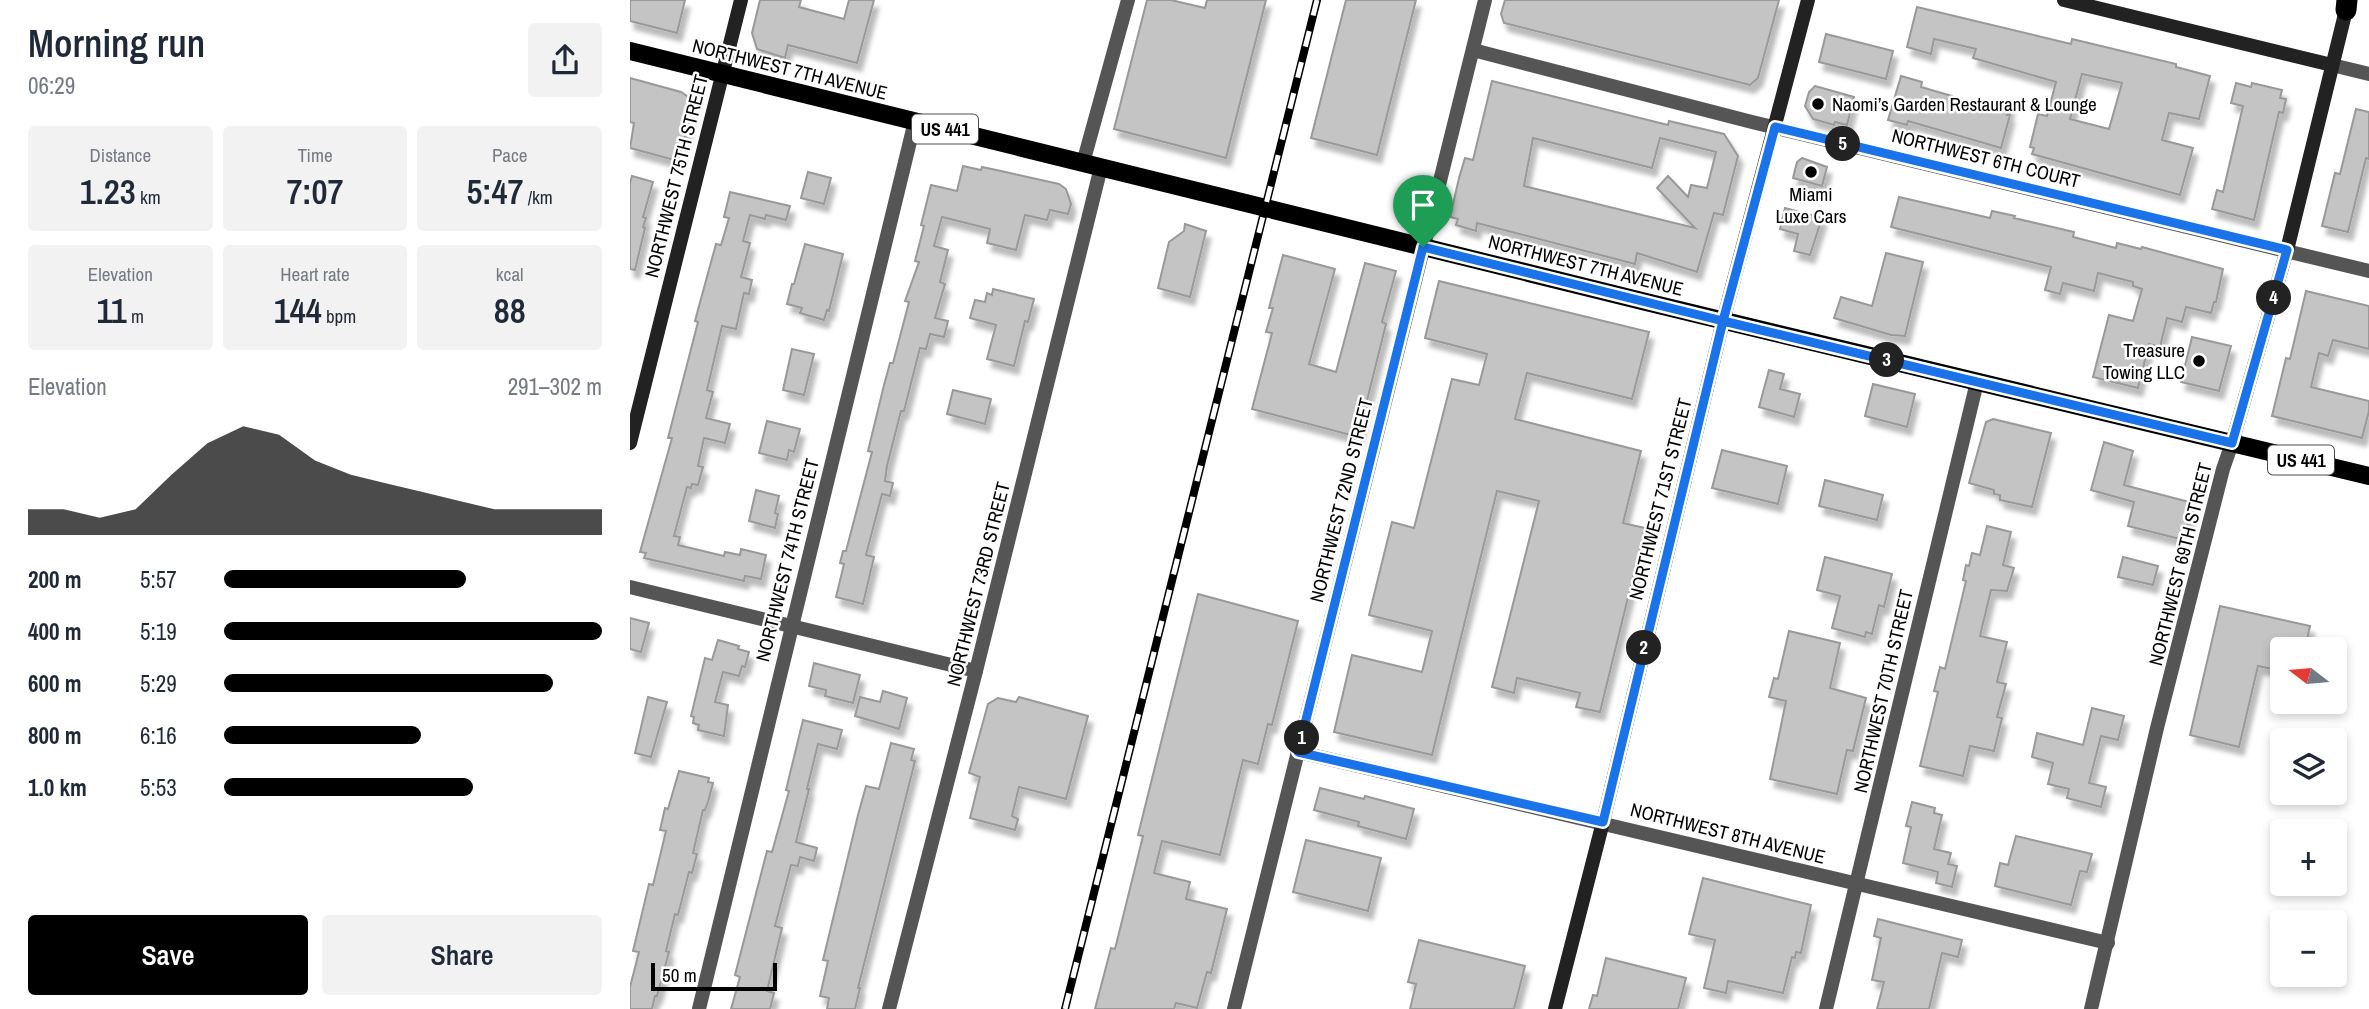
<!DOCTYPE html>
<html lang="en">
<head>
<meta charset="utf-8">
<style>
	body { margin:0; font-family:"Archivo Narrow",sans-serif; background:#f2f2f3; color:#1f2937; height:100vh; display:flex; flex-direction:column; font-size:26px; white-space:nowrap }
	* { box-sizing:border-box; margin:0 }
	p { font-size:23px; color:#747a83 }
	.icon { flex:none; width:38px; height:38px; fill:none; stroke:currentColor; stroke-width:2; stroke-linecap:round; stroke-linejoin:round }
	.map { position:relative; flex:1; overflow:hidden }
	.panel { display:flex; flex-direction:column; background:#fff; width:630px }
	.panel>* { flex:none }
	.needle { width:46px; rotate:286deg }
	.tools { position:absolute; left:1640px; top:637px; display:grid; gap:14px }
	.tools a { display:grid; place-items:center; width:77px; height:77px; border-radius:7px; background:#fff; box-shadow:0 4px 10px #0003; font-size:35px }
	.scale { position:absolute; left:21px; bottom:18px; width:126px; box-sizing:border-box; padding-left:7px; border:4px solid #000; border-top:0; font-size:19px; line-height:24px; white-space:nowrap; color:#000; -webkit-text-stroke:5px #fff; paint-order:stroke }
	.pin { position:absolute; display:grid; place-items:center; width:60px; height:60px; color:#fff; margin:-72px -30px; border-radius:50% 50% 50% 0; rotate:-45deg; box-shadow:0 0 7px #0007 }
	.pin .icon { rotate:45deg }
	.km { position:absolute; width:35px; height:35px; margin:-18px; border-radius:50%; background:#222; color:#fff; font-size:19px; line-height:35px; text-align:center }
	.round { display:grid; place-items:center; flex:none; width:74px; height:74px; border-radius:7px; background:#f2f2f3 }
	.head { display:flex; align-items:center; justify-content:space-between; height:119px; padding:0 28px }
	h1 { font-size:38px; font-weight:600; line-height:52px }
	.metrics { display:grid; grid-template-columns:repeat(3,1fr); gap:10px; height:119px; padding:7px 28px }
	.metrics div { display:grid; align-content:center; border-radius:7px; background:#f2f2f3; text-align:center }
	.metrics b { font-size:35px; font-weight:600 }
	.metrics small { font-size:19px; font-weight:400 }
	.metrics p { font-size:19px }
	.chart { height:196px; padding:14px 28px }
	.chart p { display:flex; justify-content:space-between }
	.chart svg { width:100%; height:126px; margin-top:7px; fill:#000; opacity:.7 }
	.primary-button { display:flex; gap:14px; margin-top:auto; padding:14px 28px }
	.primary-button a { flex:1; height:80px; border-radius:7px; background:#000; color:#fff; font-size:28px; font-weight:600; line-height:80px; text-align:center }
	.primary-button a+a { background:#f2f2f3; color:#1f2937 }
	ul { padding:0 28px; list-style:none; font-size:23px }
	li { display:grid; grid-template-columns:112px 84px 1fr; align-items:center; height:52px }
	li i { height:18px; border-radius:9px; background:#000 }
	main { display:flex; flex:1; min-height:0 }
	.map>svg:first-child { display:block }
	.building { fill:#c4c4c4; stroke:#999; stroke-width:2; fill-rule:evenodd; filter:url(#shadow) }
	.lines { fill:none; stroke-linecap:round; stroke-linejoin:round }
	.street { stroke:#555; stroke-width:14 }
	.secondary { stroke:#222; stroke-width:14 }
	.primary { stroke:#000; stroke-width:18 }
	.highway { stroke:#000; stroke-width:21 }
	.rail-casing { stroke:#000; stroke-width:8 }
	.rail { stroke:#fff; stroke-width:5; stroke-dasharray:16; stroke-linecap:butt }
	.route-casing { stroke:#fff; stroke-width:14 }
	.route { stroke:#1a73e8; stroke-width:9 }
	.poi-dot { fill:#000; stroke:#fff; stroke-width:2.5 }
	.labels { text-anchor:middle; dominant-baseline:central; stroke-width:5; stroke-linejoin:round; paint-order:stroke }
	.shield { fill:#fff; stroke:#4c4c4c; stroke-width:2 }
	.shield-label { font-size:18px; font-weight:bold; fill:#000 }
	.street-label { font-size:19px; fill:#000; stroke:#fff }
	.poi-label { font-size:19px; fill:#000; stroke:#fff; text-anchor:start }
</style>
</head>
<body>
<main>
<section class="panel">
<div class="head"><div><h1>Morning run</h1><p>06:29</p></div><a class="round"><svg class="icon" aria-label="share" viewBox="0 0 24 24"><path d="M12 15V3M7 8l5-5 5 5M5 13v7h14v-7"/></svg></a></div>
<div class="metrics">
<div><p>Distance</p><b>1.23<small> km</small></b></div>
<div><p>Time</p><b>7:07</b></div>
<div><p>Pace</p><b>5:47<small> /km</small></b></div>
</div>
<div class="metrics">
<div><p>Elevation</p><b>11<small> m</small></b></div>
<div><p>Heart rate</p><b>144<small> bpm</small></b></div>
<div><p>kcal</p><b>88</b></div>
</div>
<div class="chart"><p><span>Elevation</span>291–302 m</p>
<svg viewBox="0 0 160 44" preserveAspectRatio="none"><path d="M0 44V35L10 35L20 38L30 35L40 23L50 12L60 6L70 9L80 18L90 23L100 26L110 29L120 32L130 35L140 35L150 35L160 35V44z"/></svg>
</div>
<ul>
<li><b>200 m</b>5:57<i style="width:64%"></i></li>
<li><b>400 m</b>5:19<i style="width:100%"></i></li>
<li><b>600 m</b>5:29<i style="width:87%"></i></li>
<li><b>800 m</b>6:16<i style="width:52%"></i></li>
<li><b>1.0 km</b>5:53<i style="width:66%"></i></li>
</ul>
<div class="primary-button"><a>Save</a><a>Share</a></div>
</section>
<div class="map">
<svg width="1739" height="1009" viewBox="0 0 1739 1009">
	<defs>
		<filter id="shadow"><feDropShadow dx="4.5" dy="8" stdDeviation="2" flood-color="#0004"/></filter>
	</defs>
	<rect width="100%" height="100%" fill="#fff"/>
	<!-- building -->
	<g class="building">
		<path d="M0 0H55L47 33 0 21Z"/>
		<path d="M130 0H171L169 7 214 19 219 0H244L227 63 158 45 155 58 127 49 122 33Z"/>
		<path d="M517 0H541L575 8 577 0H636L596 158 484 129Z"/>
		<path d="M716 0H786L747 155 681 138Z"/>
		<path d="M875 0H1149L1128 78 1120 85 874 23 871 14Z"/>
		<path d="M1287 7 1441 44 1442 39 1546 64V67L1580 76 1569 119 1539 113 1532 140 1563 148 1550 195 1402 154 1404 148 1400 147 1408 114 1417 116 1426 82 1343 58 1346 49 1304 39 1301 54 1277 47ZM1452 74 1492 83 1479 129 1440 119Z"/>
		<path d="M1196 34 1263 51 1256 79 1189 62Z"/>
		<path d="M1271 76 1292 82 1291 87 1322 96 1321 100 1356 109 1359 100 1380 106 1377 115H1380L1371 148 1278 121 1277 125 1258 120Z"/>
		<path d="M0 78 51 92 57 96 61 103V114L48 161 0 148 4 123 0 122Z"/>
		<path d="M862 81 1038 125 1039 121 1094 134 1108 156 1093 215 1084 213 1067 272 1007 253 1005 264 847 223 846 231 826 225 828 219 820 217 829 178 835 158 843 160ZM903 138 1022 168 1030 138 1086 152 1077 188 1061 185 1058 197 1038 176 1027 188 1065 228 894 186Z"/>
		<path d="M1606 83 1621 87 1622 83 1652 90 1650 98 1656 99 1653 113 1649 112 1624 220 1582 209 1587 190 1593 192 1613 106 1601 103Z"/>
		<path d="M1185 86 1224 97 1217 125 1205 122 1204 125 1183 119 1175 106 1179 92Z"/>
		<path d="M1726 109 1739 112V159L1736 158 1718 232 1692 226 1705 173 1710 174Z"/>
		<path d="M1172 158 1197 167 1192 186 1163 178 1167 162Z"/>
		<path d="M333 166 351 170 352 167 371 171 429 184 436 189 441 204 438 214 420 210 417 220 395 215 386 250 357 243 360 229 312 217 304 246 318 250 310 282 315 284 305 318 318 321 314 337 300 334 296 349 290 348 274 411H271L257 466 255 481 263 483 260 496 252 494 236 555 244 557 233 604 206 597 214 564 210 563 213 551H216L242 452 238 451 254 385 260 363H263L279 302 275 301 289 262 285 261 294 226 291 225 301 185 327 191Z"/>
		<path d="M178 172 201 178 194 204 171 198Z"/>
		<path d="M2 176 23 182 13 217 16 218 13 227 15 228 5 270 0 269V183Z"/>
		<path d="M100 192 160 206 156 220 136 215 135 219 120 215 113 241 120 243 111 277 122 280 119 294 114 293 106 329 92 326 77 390 83 392 76 418 100 424 95 443 74 438 68 466 73 467 68 485 62 484 61 488 57 487 44 536 50 537 48 545 94 556 95 552 110 555 111 549 136 555 131 579 115 576 114 581 14 558 16 553 10 552 42 438H38L68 322 65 321 69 306 86 244 91 245 99 218 94 217Z"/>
		<path d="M1269 197 1360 218 1362 211 1385 216 1384 218 1444 232 1443 237 1486 248 1487 243 1511 249 1512 247 1593 269 1586 302H1584L1581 313 1556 307 1552 322 1537 318 1530 347 1519 344 1508 388 1463 377 1479 315 1503 321 1512 289 1503 286V282L1468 273 1464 291 1433 283 1430 294 1415 290 1421 267 1261 227Z"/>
		<path d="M1155 208 1192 218 1180 255 1164 251 1168 234 1150 229Z"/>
		<path d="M555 224 576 231 560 297 528 288 539 242 554 231Z"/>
		<path d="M175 244 213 254 199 311 197 310 194 320 170 313 172 308 157 304 162 284H164Z"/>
		<path d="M1256 253 1293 262 1275 336 1261 335 1204 318 1211 297 1242 306Z"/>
		<path d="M653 255 705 269 679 364 706 372 735 263 766 271 752 322 756 324 728 437 622 409 642 333 636 332 643 308H639Z"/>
		<path d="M809 281 1019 332 1002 399 897 373 885 419 1011 451 993 523 1015 528 970 712 946 707 950 693 887 678 884 693 862 687 909 501 867 491 802 755 704 732 722 655 792 672 802 631 739 615 762 522 784 528 822 379 849 385 857 354 795 338Z"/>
		<path d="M363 289 404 299 398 322 395 321 384 366 357 359 366 325 340 318 345 300 355 302 357 293 362 295Z"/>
		<path d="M1676 291 1739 306V349L1703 340 1698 356 1689 353 1681 387 1739 401V411L1732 438 1642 416 1656 358 1660 359Z"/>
		<path d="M1562 337 1601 346 1589 391 1551 382Z"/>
		<path d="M162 349 184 354 174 395 153 390Z"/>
		<path d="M1139 370 1154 374 1150 389 1170 394 1164 417 1129 407Z"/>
		<path d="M1243 384 1285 394 1277 427 1235 416Z"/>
		<path d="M323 390 361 399 355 424 317 414Z"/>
		<path d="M1363 419 1421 433 1402 507 1370 500V495L1364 494V490L1339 483 1356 422Z"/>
		<path d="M137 421 170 429 164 452 159 450 157 460 129 453Z"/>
		<path d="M1474 442 1503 451 1494 485 1563 503 1554 540 1498 526 1504 502 1461 490Z"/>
		<path d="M1092 450 1157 466 1148 504 1082 488Z"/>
		<path d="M1195 480 1253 495 1247 520 1189 506Z"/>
		<path d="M126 490 149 496 145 513 148 514 145 528 119 521Z"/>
		<path d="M1357 526 1381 532 1373 565 1384 568 1377 591 1361 590 1350 636 1377 642 1367 682 1376 684 1367 717 1372 718 1364 751 1340 746 1333 776 1290 766 1308 692 1304 691 1310 667 1315 669 1326 623 1336 581 1333 580 1336 565 1339 566 1342 553 1350 555Z"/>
		<path d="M1195 557 1262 574 1254 607 1249 605 1242 634 1236 632 1235 637 1202 628 1210 596 1187 590Z"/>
		<path d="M1493 557 1528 566 1523 585 1488 577Z"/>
		<path d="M568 594 668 621 642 725 638 724 628 764 613 760 590 855 532 841 524 873 560 882 556 899 597 909 581 973 577 972 567 1008 546 1003 544 1009H465L481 948 485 949 513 836 508 835Z"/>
		<path d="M1590 606 1680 626 1675 649H1652V671L1628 666 1609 747 1560 735Z"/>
		<path d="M0 618 19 623 11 652 0 649Z"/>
		<path d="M1159 631 1210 643 1200 688 1236 698 1223 751 1217 750 1207 794 1140 779 1156 701 1139 697 1144 678 1148 679Z"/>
		<path d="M88 640 109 646 108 649 119 652 115 667 112 666 109 676 93 672 85 702 98 705 94 736 68 730 69 725 63 723 64 717 61 716 75 658 82 660Z"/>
		<path d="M184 663 230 675 223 703 195 696 196 690 179 686Z"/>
		<path d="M253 691 277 698 269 729 225 716 230 697 250 702Z"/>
		<path d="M18 697 37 702 21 757 5 753Z"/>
		<path d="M389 697 458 716 436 799 389 787 382 816 388 819 385 830 340 818 350 777 339 773 358 704 368 698 386 702Z"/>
		<path d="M1462 708 1494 716 1488 740 1471 736 1459 783 1476 787 1471 807 1437 798 1439 789 1418 784 1423 763 1402 757 1407 733 1453 745Z"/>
		<path d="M173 720 212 730 207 749 188 744 177 789H179L166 842 187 848 184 861 170 857 168 866 161 865 145 926 152 928 137 991 144 993 140 1009H101L110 977 105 975 137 851 142 852 152 816 159 791 156 790Z"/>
		<path d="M261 743 284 749 281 760 285 761 228 988H230L225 1009H197L199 998 190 996 198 961 193 960 228 815 236 786 249 789Z"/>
		<path d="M49 771 79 778 78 782 83 783 78 802 75 810H73L63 853 67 854 62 873 59 872 48 915 45 914 36 951 39 952 27 996H25L22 1009H0V987L9 952 3 951 19 884 23 885 36 831 30 830 35 808 38 809Z"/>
		<path d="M690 788 734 799 735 796 784 809 776 839 728 826 729 822 684 810Z"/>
		<path d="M1282 802 1305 808 1304 813 1312 815 1304 849 1321 853 1318 864 1327 866 1322 887 1306 883 1308 872 1273 863 1281 827 1276 826Z"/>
		<path d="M1386 836 1462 854 1457 872 1450 871 1441 905 1365 886 1370 863 1378 865Z"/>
		<path d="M676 840 751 858 738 911 663 892Z"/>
		<path d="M1073 878 1181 905 1171 953 1166 952 1165 958 1162 957 1153 993 1098 981 1096 993 1074 988 1085 940 1059 934Z"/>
		<path d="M1248 919 1332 940 1328 957 1312 953 1299 1009H1247L1254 982 1242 980 1251 938 1244 936Z"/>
		<path d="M789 940 895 966 884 1009H780L786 984 778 982Z"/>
		<path d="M976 958 1056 978 1048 1009H959L963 995 967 996Z"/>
	</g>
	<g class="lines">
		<!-- street -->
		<g class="street">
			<path d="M843 50 1122 122 1739 271"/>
			<path d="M1702 65 1739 74"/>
			<path d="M453 163 498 0"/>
			<path d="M0 587 346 671"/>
			<path d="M669 752 1478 943"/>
			<path d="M69 1009 285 121"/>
			<path d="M259 1009 346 671 471 167"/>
			<path d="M604 1009 855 0"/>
			<path d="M1196 1009 1347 382"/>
			<path d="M1461 1009 1527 728 1593 469 1602 443"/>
		</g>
		<!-- secondary -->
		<g class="secondary">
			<path d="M1434 0 1702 65"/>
			<path d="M0 443 111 0"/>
			<path d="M1602 443 1657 250 1716 10"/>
			<path d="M925 1009 973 822 1093 321 1178 0"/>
		</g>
		<!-- primary -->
		<path class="primary" d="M0 51 1016 302 1739 476"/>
		<!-- highway -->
		<path class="highway" d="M1716 10 1717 0"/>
		<!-- rail casing -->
		<g class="rail-casing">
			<path id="rail" d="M435 1009 687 0"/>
		</g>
		<!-- rail -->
		<use href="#rail" class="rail"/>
	</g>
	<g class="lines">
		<!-- route casing -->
		<g class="route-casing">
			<path id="route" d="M793 247 668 752 973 822 1093 321 1602 443 1657 250 1145 127 1093 321 793 247"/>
		</g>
		<!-- route -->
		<use href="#route" class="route"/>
	</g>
	<!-- markers -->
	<g class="poi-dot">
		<circle cx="1188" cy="104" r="7"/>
		<circle cx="1181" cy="172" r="7"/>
		<circle cx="1569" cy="361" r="7"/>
	</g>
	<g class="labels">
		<!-- shield labels -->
		<g class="shield">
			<rect x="282" y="114.5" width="66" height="29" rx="5"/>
			<rect x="1638" y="445.5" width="66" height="29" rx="5"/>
		</g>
		<g class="shield-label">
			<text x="315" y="129">US 441</text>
			<text x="1671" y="460">US 441</text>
		</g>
		<!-- street labels -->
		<g class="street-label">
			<text transform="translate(160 69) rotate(14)">NORTHWEST 7TH AVENUE</text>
			<text transform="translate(1356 158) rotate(14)">NORTHWEST 6TH COURT</text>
			<text transform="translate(46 176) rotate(-76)">NORTHWEST 75TH STREET</text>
			<text transform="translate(956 265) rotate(14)">NORTHWEST 7TH AVENUE</text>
			<text transform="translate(1030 499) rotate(-76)">NORTHWEST 71ST STREET</text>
			<text transform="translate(711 500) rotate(-76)">NORTHWEST 72ND STREET</text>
			<text transform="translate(157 560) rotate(-76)">NORTHWEST 74TH STREET</text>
			<text transform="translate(1550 564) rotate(-76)">NORTHWEST 69TH STREET</text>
			<text transform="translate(348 584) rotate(-76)">NORTHWEST 73RD STREET</text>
			<text transform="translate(1253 691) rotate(-77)">NORTHWEST 70TH STREET</text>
			<text transform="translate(1098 833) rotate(14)">NORTHWEST 8TH AVENUE</text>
		</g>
		<!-- poi labels -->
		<g class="poi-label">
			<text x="1202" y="104">Naomi’s Garden Restaurant &amp; Lounge</text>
			<text x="1181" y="194" text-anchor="middle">Miami<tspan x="1181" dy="22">Luxe Cars</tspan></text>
			<text x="1555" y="350" text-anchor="end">Treasure<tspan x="1555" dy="22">Towing LLC</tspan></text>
		</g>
	</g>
</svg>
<div class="tools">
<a><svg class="needle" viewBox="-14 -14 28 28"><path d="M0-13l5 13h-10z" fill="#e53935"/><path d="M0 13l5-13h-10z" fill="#747a83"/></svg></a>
<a><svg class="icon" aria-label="layers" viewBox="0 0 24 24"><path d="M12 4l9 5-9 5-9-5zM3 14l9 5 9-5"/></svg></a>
<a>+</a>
<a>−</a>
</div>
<div class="scale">50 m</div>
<div class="pin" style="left:793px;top:247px;background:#1e9e55"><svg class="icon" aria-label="arrive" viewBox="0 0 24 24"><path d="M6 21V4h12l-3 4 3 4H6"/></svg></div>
<b class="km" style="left:672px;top:738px">1</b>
<b class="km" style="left:1014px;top:648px">2</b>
<b class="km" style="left:1257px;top:360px">3</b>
<b class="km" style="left:1644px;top:298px">4</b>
<b class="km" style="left:1213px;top:144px">5</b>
</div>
</main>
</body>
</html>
